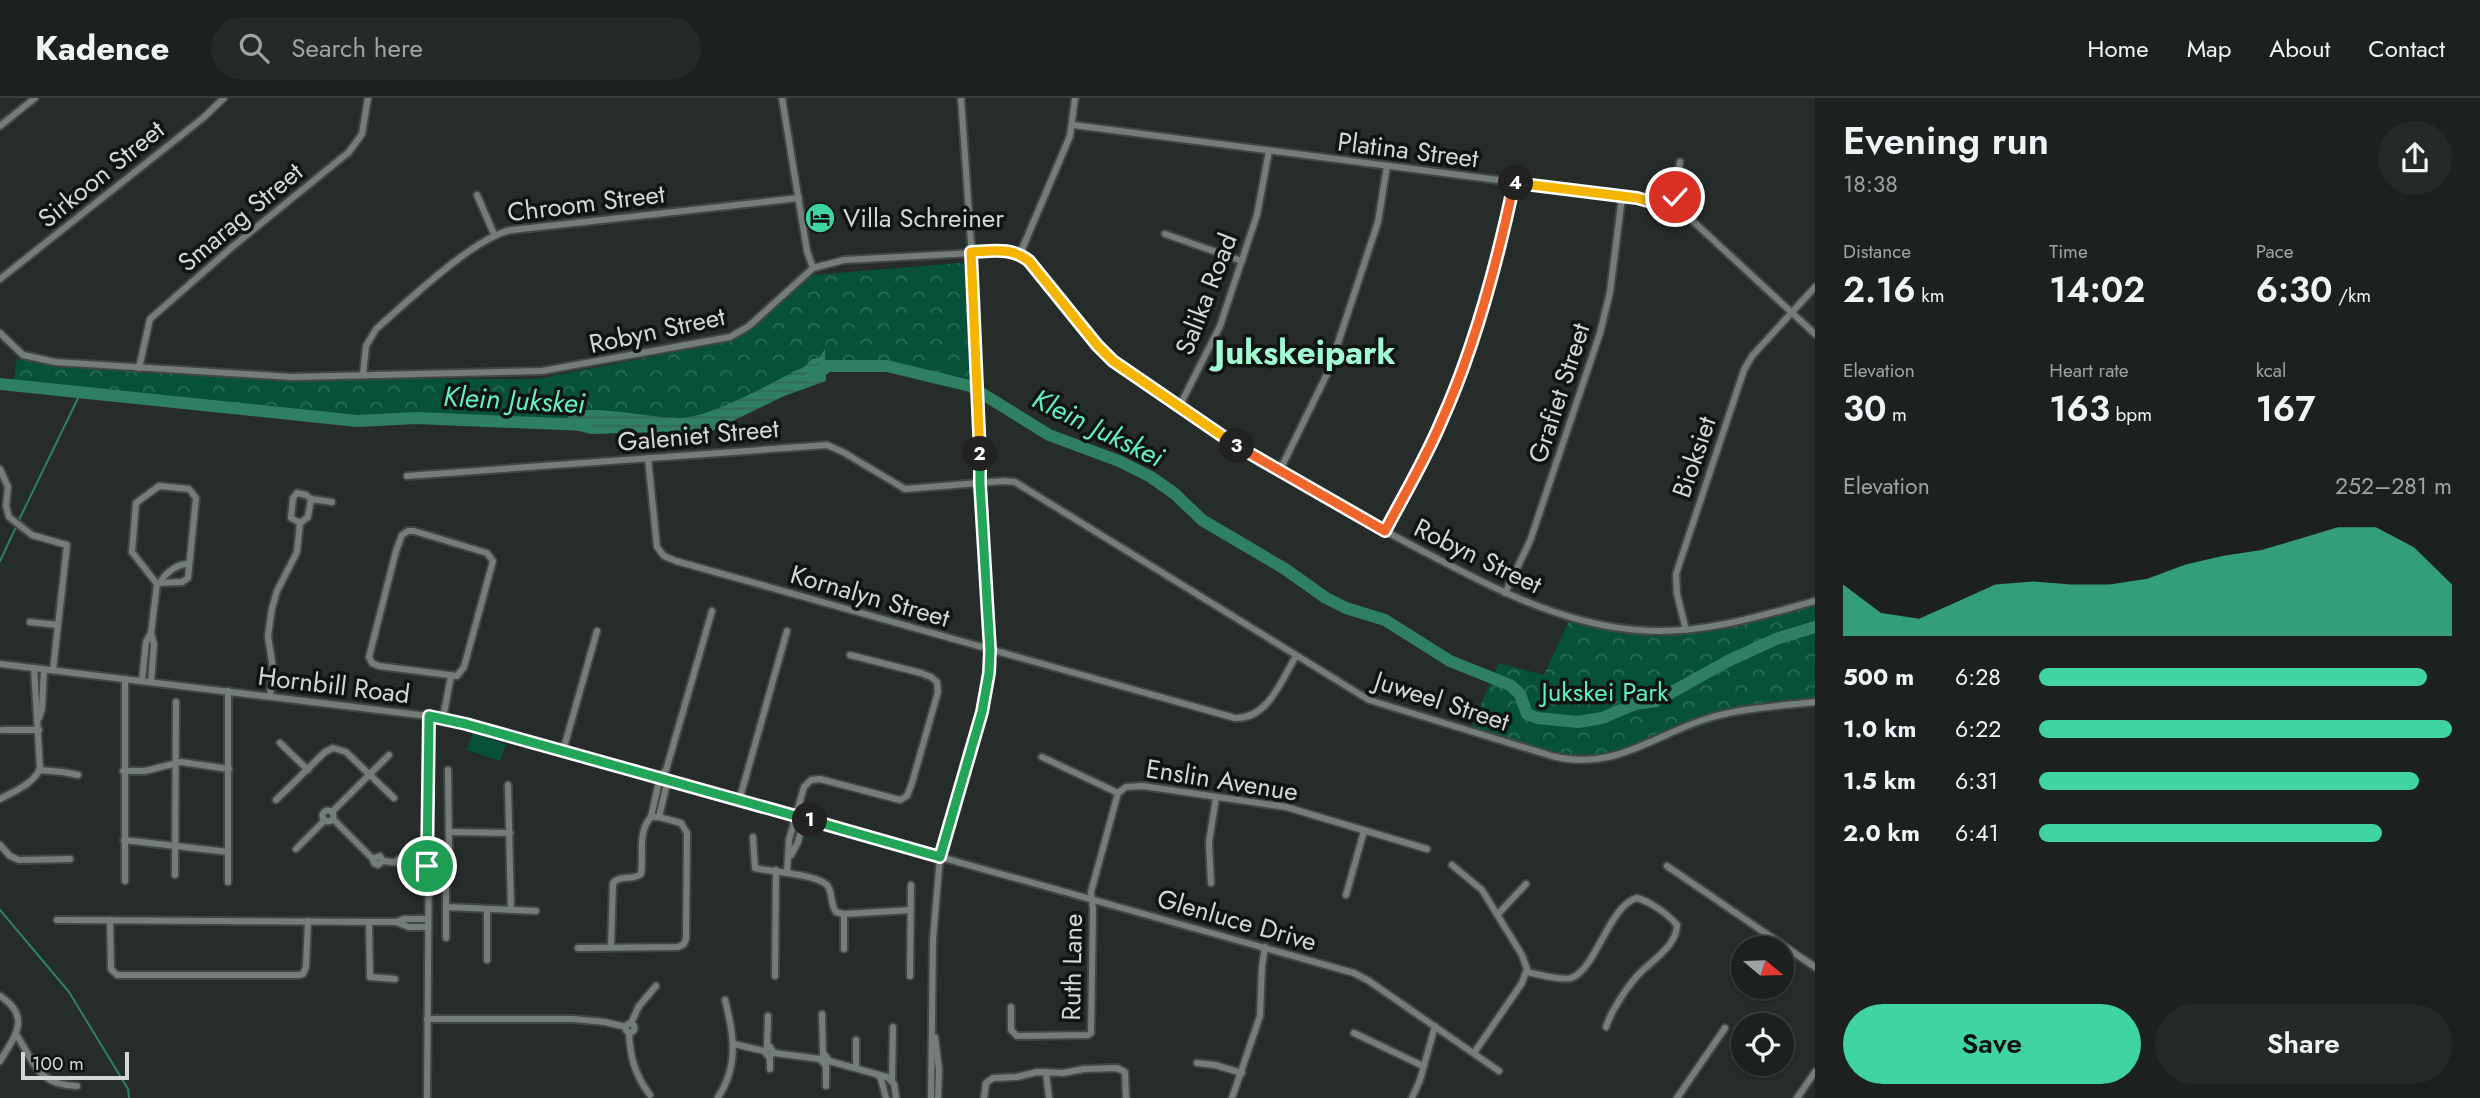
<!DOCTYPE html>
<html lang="en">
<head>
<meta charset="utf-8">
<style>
	body { margin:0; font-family:Jost,sans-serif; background:#252928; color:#f1f3f6; height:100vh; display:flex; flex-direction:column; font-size:26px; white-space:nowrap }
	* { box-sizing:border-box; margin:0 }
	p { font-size:23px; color:#a0a3a4 }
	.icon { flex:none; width:38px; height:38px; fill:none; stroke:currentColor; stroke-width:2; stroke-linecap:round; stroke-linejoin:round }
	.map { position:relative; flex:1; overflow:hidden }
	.side { display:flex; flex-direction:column; background:#1c211f; width:665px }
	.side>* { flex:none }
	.needle { width:46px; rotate:109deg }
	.tools { position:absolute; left:1731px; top:838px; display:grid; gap:14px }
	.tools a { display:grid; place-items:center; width:63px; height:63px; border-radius:50%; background:#1c211f; box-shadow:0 2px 5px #0004,0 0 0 2px #3a3e3d; font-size:35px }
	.scale { position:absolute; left:21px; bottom:18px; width:108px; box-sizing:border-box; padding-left:7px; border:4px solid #d3d8d6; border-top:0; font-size:19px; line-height:24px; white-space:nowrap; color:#d3d8d6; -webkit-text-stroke:5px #101412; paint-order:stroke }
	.pin { position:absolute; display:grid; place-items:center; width:60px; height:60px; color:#fff; margin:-30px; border:4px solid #fff; border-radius:50%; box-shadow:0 2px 7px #0007 }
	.km { position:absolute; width:35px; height:35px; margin:-18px; border-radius:50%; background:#222; color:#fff; font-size:19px; line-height:35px; text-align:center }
	.round { display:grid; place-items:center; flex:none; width:74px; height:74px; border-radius:37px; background:#252928 }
	.headline { display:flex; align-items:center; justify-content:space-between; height:119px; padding:0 28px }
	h1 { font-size:38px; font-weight:600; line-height:52px }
	.metrics { display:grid; grid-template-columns:repeat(3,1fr); gap:10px; height:119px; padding:7px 28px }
	.metrics div { display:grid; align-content:center }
	.metrics b { font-size:35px; font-weight:600 }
	.metrics small { font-size:19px; font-weight:400 }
	.metrics p { font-size:19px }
	.chart { height:196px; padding:14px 28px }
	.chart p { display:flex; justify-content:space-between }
	.chart svg { width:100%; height:126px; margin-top:7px; fill:#3fd4a2; opacity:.7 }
	.action { display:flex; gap:14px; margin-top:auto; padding:14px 28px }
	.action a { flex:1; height:80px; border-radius:42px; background:#3fd4a2; color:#111; font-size:28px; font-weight:600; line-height:80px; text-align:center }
	.action a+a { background:#252928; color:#f1f3f6 }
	ul { padding:0 28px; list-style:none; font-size:23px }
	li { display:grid; grid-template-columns:112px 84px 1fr; align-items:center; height:52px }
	li i { height:18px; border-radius:9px; background:#3fd4a2 }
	header { display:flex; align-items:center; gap:42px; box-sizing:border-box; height:98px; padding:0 35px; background:#1c211f; border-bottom:2px solid #3a3e3d }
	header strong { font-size:33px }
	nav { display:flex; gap:38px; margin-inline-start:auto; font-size:24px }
	.search { width:490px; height:63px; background:#252928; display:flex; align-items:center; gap:18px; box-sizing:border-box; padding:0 24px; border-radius:38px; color:#a0a3a4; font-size:26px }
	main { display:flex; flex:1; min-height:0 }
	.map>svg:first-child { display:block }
	.park { fill:url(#park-crowns) }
	.pitch { fill:#07513b }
	.water { fill:url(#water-rules) }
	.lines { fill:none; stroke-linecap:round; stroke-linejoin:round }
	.stream { stroke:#2f7f62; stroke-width:2 }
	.river { stroke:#2f7f62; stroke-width:12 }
	.minor-casing { stroke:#414745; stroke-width:10 }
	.minor { stroke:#757d79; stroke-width:6 }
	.split-1-casing { stroke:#fff; stroke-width:14 }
	.split-2-casing { stroke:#fff; stroke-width:14 }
	.split-3-casing { stroke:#fff; stroke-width:14 }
	.split-4-casing { stroke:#fff; stroke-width:14 }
	.split-5-casing { stroke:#fff; stroke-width:14 }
	.split-1 { stroke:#22a559; stroke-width:9 }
	.split-2 { stroke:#22a559; stroke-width:9 }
	.split-3 { stroke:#f5b400; stroke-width:9 }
	.split-4 { stroke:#f0652b; stroke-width:9 }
	.split-5 { stroke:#f5b400; stroke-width:9 }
	.labels { text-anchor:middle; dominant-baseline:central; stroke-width:7; stroke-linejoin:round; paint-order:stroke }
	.street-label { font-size:26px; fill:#d3d8d6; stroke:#101412 }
	.poi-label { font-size:26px; fill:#d3d8d6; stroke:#101412; text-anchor:start }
	.park-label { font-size:26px; fill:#61eebb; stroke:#101412 }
	.water-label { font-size:28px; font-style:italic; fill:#63f0bd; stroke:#101412 }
	.district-label { font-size:33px; font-weight:bold; fill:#a2fad5; stroke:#101412 }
</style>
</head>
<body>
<header>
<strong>Kadence</strong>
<div class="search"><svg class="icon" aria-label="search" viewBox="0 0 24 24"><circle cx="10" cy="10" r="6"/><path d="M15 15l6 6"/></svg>Search here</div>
<nav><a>Home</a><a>Map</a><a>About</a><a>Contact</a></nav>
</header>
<main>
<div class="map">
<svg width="1815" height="1000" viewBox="0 0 1815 1000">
	<defs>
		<pattern id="park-crowns" width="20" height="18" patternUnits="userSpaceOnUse" patternTransform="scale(1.75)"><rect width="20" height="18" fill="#07513b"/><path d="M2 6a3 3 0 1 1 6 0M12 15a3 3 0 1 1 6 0" fill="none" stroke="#2a6957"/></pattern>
		<pattern id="water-rules" width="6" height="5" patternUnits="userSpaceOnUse" patternTransform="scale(1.75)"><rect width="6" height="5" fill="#2f7f62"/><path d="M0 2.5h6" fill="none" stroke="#356654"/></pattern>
	</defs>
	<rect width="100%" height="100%" fill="#252c29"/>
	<!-- park -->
	<g class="park">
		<path d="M971 164 970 288 887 268H829L808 281 703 326H581L416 320 357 323 13 287 17 261 234 278 353 281H536L733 243 813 177Z"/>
		<path d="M1815 506V606L1742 614 1629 653 1570 663 1469 634 1499 565 1544 577 1569 523C1585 526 1601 531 1617 533 1683 541 1752 524 1815 506Z"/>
	</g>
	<!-- pitch -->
	<path class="pitch" d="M473 635 506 646 500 663 467 652Z"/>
	<!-- water -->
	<path class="water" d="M825 251 826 283 784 298 710 334 684 338 660 334 591 336 575 332 567 317C583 304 655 321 679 320 713 319 772 284 804 269L812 261 819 260Z"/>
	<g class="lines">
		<!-- stream -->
		<g class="stream">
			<path d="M18 424 81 294"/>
			<path d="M0 463 16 429"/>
			<path d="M0 812 69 894 128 991 129 1000"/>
		</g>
		<!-- river -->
		<g class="river">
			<path d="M812 279 828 268H887L970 288 1049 337 1119 363 1151 379 1175 396 1202 422 1285 471 1326 500 1346 510 1385 522 1450 563 1510 587 1520 596 1527 616 1537 620 1578 624 1602 620 1635 606 1656 603 1728 563 1776 541 1815 529"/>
			<path d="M0 286 357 323 416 320 585 327"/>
		</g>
		<!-- minor casing -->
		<g class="minor-casing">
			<g id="minor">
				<path d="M782 0 807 153 813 170"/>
				<path d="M1073 27 1637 100 1682 113 1815 236"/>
				<path d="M0 28 35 0"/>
				<path d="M477 97 494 136"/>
				<path d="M1673 110 1680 64"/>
				<path d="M1165 136 1242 163"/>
				<path d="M1020 156 1070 38 1075 0"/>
				<path d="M0 181 203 20 224 0"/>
				<path d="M0 235 23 257 55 264 292 279 542 273 730 239 749 228 813 170 844 162 1010 153 1020 156 1029 163C1065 205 1095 252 1141 284 1230 344 1321 400 1417 450 1493 490 1571 533 1660 533 1712 533 1765 517 1815 503"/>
				<path d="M139 270 150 221 232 149 349 54 362 36 368 0"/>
				<path d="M363 277 366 248 376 231C406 205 475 138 512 132L799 100"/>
				<path d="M1179 309 1220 228 1257 117 1269 53"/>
				<path d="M648 360 657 449 664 458 676 463 1235 620C1268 621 1281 583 1296 558"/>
				<path d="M0 371 8 389 6 408 9 419 32 437 67 447 53 572"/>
				<path d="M1279 374 1329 272 1378 124 1387 68"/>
				<path d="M407 378 827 347 843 354 905 391 1004 383 1015 384 1369 602 1552 658C1615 674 1653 637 1709 620 1743 610 1780 608 1815 604"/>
				<path d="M300 425 291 420 293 400 297 395 306 397 311 401"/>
				<path d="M408 433H414L487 455 493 463 464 569 457 578 379 568 372 565 369 559 396 453 402 437Z"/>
				<path d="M1385 433 1440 328 1452 299 1492 176 1514 85"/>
				<path d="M160 485C165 475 178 465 189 466"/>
				<path d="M1505 495 1530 443 1600 235 1610 194 1622 99"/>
				<path d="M30 524 58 527"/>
				<path d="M1686 532 1677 496 1676 476 1744 272 1752 258 1815 189"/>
				<path d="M0 566 436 619 466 626 1354 875 1369 883 1499 973"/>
				<path d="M142 583 146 544 151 535"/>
				<path d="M151 584 154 546 151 535 157 486 132 454 136 405 159 388 189 391 196 400 188 480 182 484 157 485"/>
				<path d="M270 598 273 571 268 538 272 510 277 493 297 454 300 425 308 419 311 401 332 404"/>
				<path d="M39 620 42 611 44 572"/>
				<path d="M443 620 451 578"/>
				<path d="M2 632H39"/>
				<path d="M280 645 308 672"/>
				<path d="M563 653 597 533"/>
				<path d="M1042 659 1118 695"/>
				<path d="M39 672 63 674 78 677"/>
				<path d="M123 673H145L181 664 229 671"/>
				<path d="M508 687 511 812"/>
				<path d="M0 701C15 693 33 686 40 671L34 570"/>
				<path d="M276 702 325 654 333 650 346 654 394 700"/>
				<path d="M739 703 787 533"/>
				<circle cx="328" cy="718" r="5.5"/>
				<path d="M332 714 389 657"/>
				<path d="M651 719 660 679 666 672 669 662 712 513"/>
				<path d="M659 719 668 681"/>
				<path d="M333 721 373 761"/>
				<path d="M449 734 510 735"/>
				<path d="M753 739 755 770C770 774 816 776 827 787 833 794 830 806 836 814L844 816 911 812"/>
				<path d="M124 742 228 754"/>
				<path d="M0 747 10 758 19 762 70 761"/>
				<path d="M296 751 325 722"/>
				<path d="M428 751H449"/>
				<path d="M791 757 798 744 804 721"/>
				<path d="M383 763 380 758 373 761 374 765 378 767 383 763 427 768"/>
				<path d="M394 764 401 760 427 759"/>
				<path d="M1452 767 1482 792 1522 857 1527 871 1522 885 1474 955"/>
				<path d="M1667 768 1815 869"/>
				<path d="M787 774 789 742 804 689 811 682 820 681 900 702 907 698 912 685 938 594 937 584 931 579 921 575 850 557"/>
				<path d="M175 777 176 604"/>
				<path d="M125 783V581"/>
				<path d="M228 784V593"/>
				<path d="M1211 785 1209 744 1216 700"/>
				<path d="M1346 797 1364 733"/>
				<path d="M446 809 536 813"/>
				<path d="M487 811V862"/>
				<path d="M1498 816 1526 786"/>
				<path d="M57 822 396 824 404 821H427"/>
				<path d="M110 822 111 871 117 877H299L303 876 306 869 308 823"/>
				<path d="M369 824 370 879 395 881"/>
				<path d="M396 824 409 829H427"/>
				<path d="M446 840V778L449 751 448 672"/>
				<path d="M578 850 678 849 684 846 686 841 687 735 681 725 659 719H651C637 734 644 758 641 776 633 783 621 776 613 785L611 848"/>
				<path d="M844 851V816"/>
				<path d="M1527 874C1536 876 1563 883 1571 880 1596 872 1609 807 1637 800 1651 804 1668 816 1677 827 1677 846 1655 861 1642 873 1629 885 1611 913 1606 929"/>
				<path d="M775 878 776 772"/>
				<path d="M910 878 911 787"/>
				<path d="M0 898C32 919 15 938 0 963"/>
				<path d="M1011 909V932L1017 938 1088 937 1091 935 1093 811 1091 794 1118 695 1126 689 1143 688 1286 709 1427 751"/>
				<path d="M822 916 823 957"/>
				<path d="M427 921H573L605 924 626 929"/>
				<path d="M631 925 639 908 656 888"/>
				<circle cx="630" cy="930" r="4.5"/>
				<path d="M629 935C630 959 635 977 650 997"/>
				<path d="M1354 935 1423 968"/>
				<path d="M16 936C35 966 38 987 77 988"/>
				<path d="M935 939 939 972 938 1000"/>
				<path d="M734 946 764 953"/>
				<path d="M767 949 768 918"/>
				<path d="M774 955 770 949 764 953 768 958 774 955 820 961"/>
				<path d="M829 963 824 966 820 961 825 957 829 963 887 979 894 986 896 999"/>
				<path d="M1197 965 1215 967 1242 975"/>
				<path d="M826 966V988"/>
				<path d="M856 969V942"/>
				<path d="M770 971V958"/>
				<path d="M1046 974 1049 1000"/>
				<path d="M878 977 881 981 886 1000"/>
				<path d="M892 982 893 929"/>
				<path d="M718 999C739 968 734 936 725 902"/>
				<path d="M427 1000 430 618"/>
				<path d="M931 1000 933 841 940 759 982 614 990 568 980 386V341L973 174 961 0"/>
				<path d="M984 1000 986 985 993 980 1017 979 1037 974 1063 975 1084 971 1117 970 1125 974 1126 1000"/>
				<path d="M1232 1000 1260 918 1262 868 1265 849"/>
				<path d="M1412 1000 1420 982 1435 928"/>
				<path d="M1677 1000 1725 930"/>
				<path d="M1797 1000 1815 974"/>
			</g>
		</g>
		<!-- minor -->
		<use href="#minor" class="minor"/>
	</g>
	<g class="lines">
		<!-- split-1 casing -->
		<g class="split-1-casing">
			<path id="split-1" d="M427 768 429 618 466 626 810 722"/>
		</g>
		<!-- split-2 casing -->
		<g class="split-2-casing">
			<path id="split-2" d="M810 722 940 759 982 614 989 575 990 552 980 386V356"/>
		</g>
		<!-- split-3 casing -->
		<g class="split-3-casing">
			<path id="split-3" d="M980 356 971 154C993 153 1012 149 1029 163L1097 247 1113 263 1237 348"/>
		</g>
		<!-- split-4 casing -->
		<g class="split-4-casing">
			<path id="split-4" d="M1237 348 1385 433C1404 397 1425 362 1441 324 1475 249 1497 166 1514 85H1516"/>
		</g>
		<!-- split-5 casing -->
		<g class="split-5-casing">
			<path id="split-5" d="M1516 85 1637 100 1673 110 1675 99"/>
		</g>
		<!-- split-1 -->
		<use href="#split-1" class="split-1"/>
		<!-- split-2 -->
		<use href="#split-2" class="split-2"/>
		<!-- split-3 -->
		<use href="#split-3" class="split-3"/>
		<!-- split-4 -->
		<use href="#split-4" class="split-4"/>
		<!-- split-5 -->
		<use href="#split-5" class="split-5"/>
	</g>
	<!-- icons -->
	<defs>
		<g id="hotel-disc" transform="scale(1.575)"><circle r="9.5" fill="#3fd4a2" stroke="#101412"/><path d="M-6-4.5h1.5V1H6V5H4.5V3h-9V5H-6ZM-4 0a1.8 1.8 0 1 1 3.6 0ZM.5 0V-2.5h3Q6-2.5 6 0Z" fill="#111"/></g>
	</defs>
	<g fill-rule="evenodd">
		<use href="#hotel-disc" x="820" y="120"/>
	</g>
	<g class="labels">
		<!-- street labels -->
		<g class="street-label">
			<text transform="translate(1408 52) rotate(7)">Platina Street</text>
			<text transform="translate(101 76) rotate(-39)">Sirkoon Street</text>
			<text transform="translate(586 105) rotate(-7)">Chroom Street</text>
			<text transform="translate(240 119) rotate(-40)">Smarag Street</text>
			<text transform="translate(1206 196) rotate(-69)">Salika Road</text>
			<text transform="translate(657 232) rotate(-12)">Robyn Street</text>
			<text transform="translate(1559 295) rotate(-72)">Grafiet Street</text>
			<text transform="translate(698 337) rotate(-5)">Galeniet Street</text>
			<text transform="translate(1694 359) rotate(-71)">Bioksiet</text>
			<text transform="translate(1478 458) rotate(26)">Robyn Street</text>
			<text transform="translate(870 498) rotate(16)">Kornalyn Street</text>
			<text transform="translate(334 587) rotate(7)">Hornbill Road</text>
			<text transform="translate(1442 603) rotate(18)">Juweel Street</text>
			<text transform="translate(1222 682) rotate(9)">Enslin Avenue</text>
			<text transform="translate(1237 822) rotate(16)">Glenluce Drive</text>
			<text transform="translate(1072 869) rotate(-89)">Ruth Lane</text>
		</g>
		<!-- poi labels -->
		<g class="poi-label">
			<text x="843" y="120">Villa Schreiner</text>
		</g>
		<!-- park labels -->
		<g class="park-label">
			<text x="1605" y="594">Jukskei Park</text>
		</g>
		<!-- water labels -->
		<g class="water-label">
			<text transform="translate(514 302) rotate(3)">Klein Jukskei</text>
			<text transform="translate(1098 330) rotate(26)">Klein Jukskei</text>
		</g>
		<!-- district labels -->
		<g class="district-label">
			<text x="1305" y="254">Jukskeipark</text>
		</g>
	</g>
</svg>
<div class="tools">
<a><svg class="needle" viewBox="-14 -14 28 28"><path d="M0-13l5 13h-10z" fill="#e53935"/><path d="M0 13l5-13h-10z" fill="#a0a3a4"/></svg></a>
<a><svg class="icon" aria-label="locate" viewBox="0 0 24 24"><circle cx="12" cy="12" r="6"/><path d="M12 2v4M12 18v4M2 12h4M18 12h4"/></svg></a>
</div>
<div class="scale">100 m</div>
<div class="pin" style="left:427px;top:768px;background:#1e9e55"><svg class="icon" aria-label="arrive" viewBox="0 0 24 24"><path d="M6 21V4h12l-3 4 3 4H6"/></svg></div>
<div class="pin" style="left:1675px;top:99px;background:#d93025"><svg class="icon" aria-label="check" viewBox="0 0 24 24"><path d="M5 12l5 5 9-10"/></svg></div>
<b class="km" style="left:810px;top:722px">1</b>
<b class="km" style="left:980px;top:356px">2</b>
<b class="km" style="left:1237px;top:348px">3</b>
<b class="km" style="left:1516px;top:85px">4</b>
</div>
<section class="side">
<div class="headline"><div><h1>Evening run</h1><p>18:38</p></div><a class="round"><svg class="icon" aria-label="share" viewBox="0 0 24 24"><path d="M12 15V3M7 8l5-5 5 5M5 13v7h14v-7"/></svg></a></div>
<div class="metrics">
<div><p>Distance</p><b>2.16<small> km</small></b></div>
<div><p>Time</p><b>14:02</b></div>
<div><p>Pace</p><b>6:30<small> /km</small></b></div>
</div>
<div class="metrics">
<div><p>Elevation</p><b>30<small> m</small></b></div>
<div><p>Heart rate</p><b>163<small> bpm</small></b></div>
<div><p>kcal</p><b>167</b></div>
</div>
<div class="chart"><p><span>Elevation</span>252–281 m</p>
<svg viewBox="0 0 160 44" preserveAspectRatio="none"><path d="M0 44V26L10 36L20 38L30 32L40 26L50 25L60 26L70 26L80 24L90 19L100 16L110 14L120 10L130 6L140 6L150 13L160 26V44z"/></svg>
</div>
<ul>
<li><b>500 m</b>6:28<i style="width:94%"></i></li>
<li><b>1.0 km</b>6:22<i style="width:100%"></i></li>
<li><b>1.5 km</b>6:31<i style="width:92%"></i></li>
<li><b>2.0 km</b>6:41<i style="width:83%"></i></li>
</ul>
<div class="action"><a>Save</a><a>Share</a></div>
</section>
</main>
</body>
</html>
